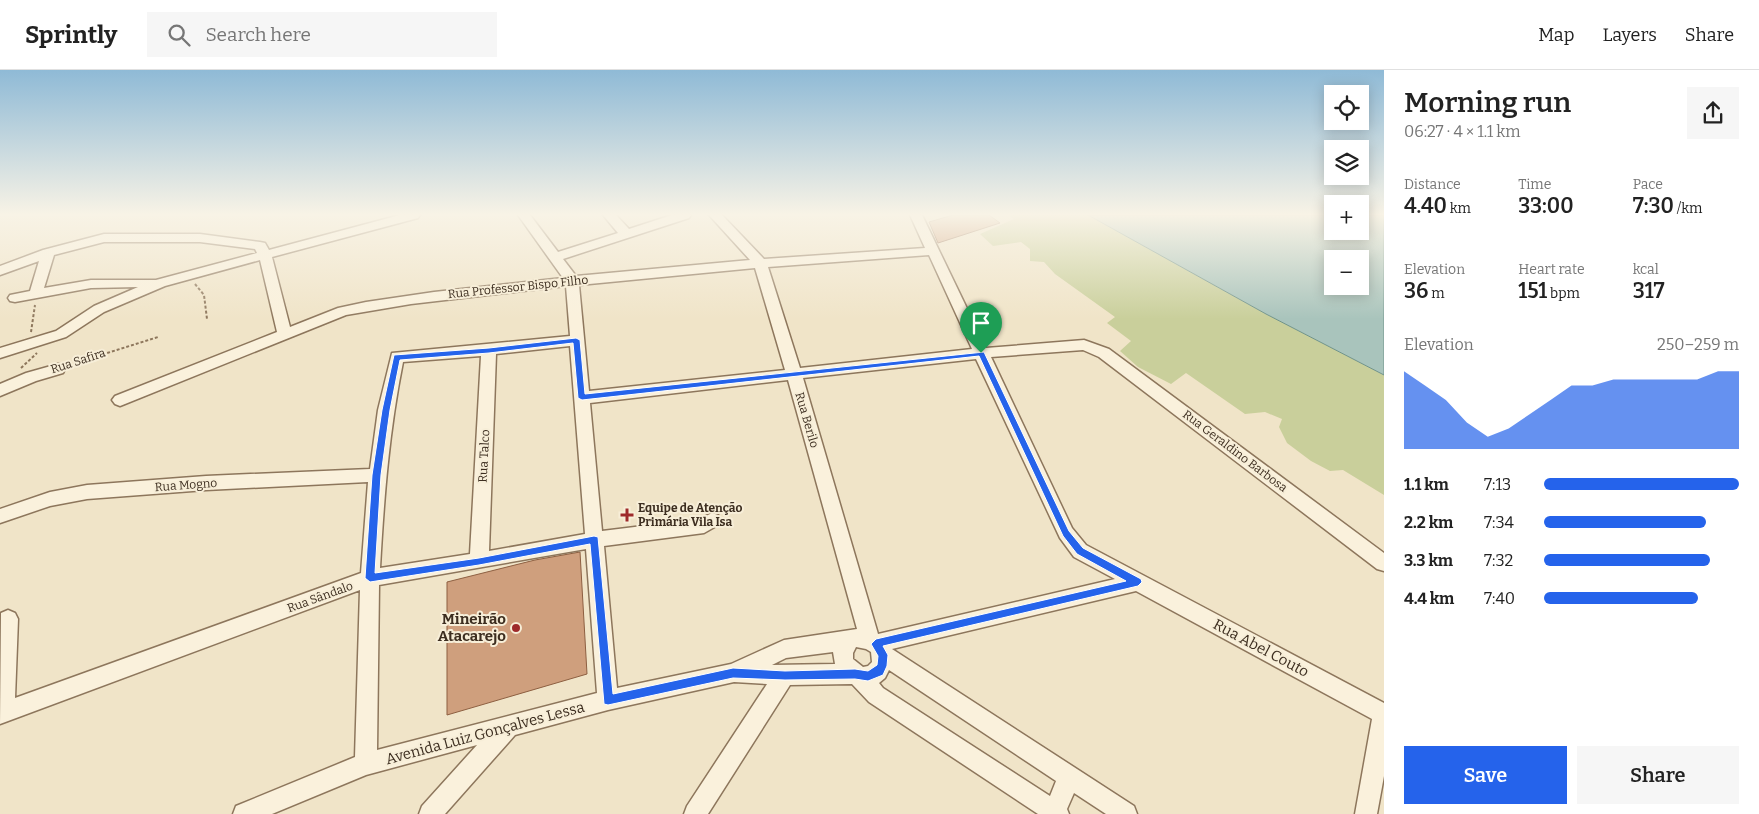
<!DOCTYPE html>
<html lang="en">
<head>
<meta charset="utf-8">
<style>
	body { margin:0; font-family:Bitter,serif; background:#f6f6f6; color:#222; height:100vh; display:flex; flex-direction:column; font-size:19px; white-space:nowrap }
	* { box-sizing:border-box; margin:0 }
	p { font-size:16px; color:#767676 }
	.icon { flex:none; width:28px; height:28px; fill:none; stroke:currentColor; stroke-width:2; stroke-linecap:round; stroke-linejoin:round }
	.map { position:relative; flex:1; overflow:hidden }
	.side { display:flex; flex-direction:column; background:#fff; width:375px }
	.side>* { flex:none }
	.fabs { position:absolute; left:1324px; top:15px; display:grid; gap:10px }
	.fabs a { display:grid; place-items:center; width:45px; height:45px; border-radius:0px; background:#fff; box-shadow:0 2px 12px #0003; font-size:25px }
	.pin { position:absolute; display:grid; place-items:center; width:42px; height:42px; color:#fff; margin:-51px -21px; border-radius:50% 50% 50% 0; rotate:-45deg; box-shadow:0 0 5px #0007 }
	.pin .icon { rotate:45deg }
	.round { display:grid; place-items:center; flex:none; width:52px; height:52px; border-radius:0px; background:#f6f6f6 }
	.headline { display:flex; align-items:center; justify-content:space-between; height:85px; padding:0 20px }
	h1 { font-size:28px; font-weight:600; line-height:38px }
	.stats { display:grid; grid-template-columns:repeat(3,1fr); gap:8px; height:85px; padding:5px 20px }
	.stats div { display:grid; align-content:center }
	.stats b { font-size:21px; font-weight:600 }
	.stats small { font-size:14px; font-weight:400 }
	.stats p { font-size:14px }
	.chart { height:140px; padding:10px 20px }
	.chart p { display:flex; justify-content:space-between }
	.chart svg { width:100%; height:90px; margin-top:5px; fill:#2563eb; opacity:.7 }
	.primary-button { display:flex; gap:10px; margin-top:auto; padding:10px 20px }
	.primary-button a { flex:1; height:58px; border-radius:0px; background:#2563eb; color:#fff; font-size:20px; font-weight:600; line-height:58px; text-align:center }
	.primary-button a+a { background:#f6f6f6; color:#222 }
	ul { padding:0 20px; list-style:none; font-size:16px }
	li { display:grid; grid-template-columns:80px 60px 1fr; align-items:center; height:38px }
	li i { height:12px; border-radius:6px; background:#2563eb }
	header { display:flex; align-items:center; gap:30px; box-sizing:border-box; height:70px; padding:0 25px; background:#fff; border-bottom:1px solid #e0e0e0 }
	header strong { font-size:24px }
	nav { display:flex; gap:28px; margin-inline-start:auto; font-size:18px }
	.search { width:350px; height:45px; background:#f6f6f6; display:flex; align-items:center; gap:12px; box-sizing:border-box; padding:0 18px; border-radius:0px; color:#767676; font-size:19px }
	main { display:flex; flex:1; min-height:0 }
	.map>svg:first-child { display:block }
	.green { fill:#c9cf9b }
	.water { fill:#a9c4bc; stroke:#6f938a; fill-rule:evenodd }
	.building { fill:#cf9f7d; stroke:#8d5f41 }
	.lines { fill:none; stroke-linecap:round; stroke-linejoin:round }
	.minor-casing { stroke:#8d765c; stroke-width:3 }
	.path { stroke:#8d765c; stroke-width:2; stroke-dasharray:3 2; stroke-linecap:butt }
	.minor { fill:#faf1dc; fill-rule:evenodd }
	.route { fill:#2563eb; stroke:#fff; fill-rule:evenodd }
	.poi-dot { fill:#9e2a2b; stroke:#f7eed8; stroke-width:2 }
	.labels { text-anchor:middle; dominant-baseline:central; stroke-width:4; stroke-linejoin:round; paint-order:stroke }
	.street-label { font-size:12px; fill:#3d2e20; stroke:#f7eed8 }
	.poi-label { font-size:12px; font-weight:bold; fill:#3d2e20; stroke:#f7eed8; text-anchor:start }
	.near-poi-label { font-size:15px; font-weight:bold; fill:#3d2e20; stroke:#f7eed8; text-anchor:end }
	.near-street-label { font-size:15px; fill:#3d2e20; stroke:#f7eed8 }
</style>
</head>
<body>
<header>
<strong>Sprintly</strong>
<div class="search"><svg class="icon" aria-label="search" viewBox="0 0 24 24"><circle cx="10" cy="10" r="6"/><path d="M15 15l6 6"/></svg>Search here</div>
<nav><a>Map</a><a>Layers</a><a>Share</a></nav>
</header>
<main>
<div class="map">
<svg width="1384" height="744" viewBox="0 0 1384 744">
	<rect width="100%" height="100%" fill="#f0e4c8"/>
	<!-- green -->
	<path class="green" d="M1009 145H1088L1266 244 1384 305V425L1343 400 1330 401 1311 391 1287 373 1279 357 1282 349 1265 342 1245 344 1186 303 1171 314 1138 297 1120 281 1131 271 1107 253 1115 247 1055 204 1044 192 1030 191V179L1021 172 993 176 980 164 1014 149Z"/>
	<!-- water -->
	<path class="water" d="M1088 145H1332V161H1360V145H1384V305L1266 244ZM1332 189H1360V216H1332Z"/>
	<!-- building -->
	<g class="building">
		<path d="M953 145H989L1000 153 938 173 929 152Z"/>
		<path d="M580 482 587 604 447 645V512L535 490Z"/>
	</g>
	<g class="lines">
		<!-- minor casing -->
		<g class="minor-casing">
			<g id="minor">
				<path d="M400 145H420L418 148 272 187 290 257 338 238 366 232 434 222 563 208 518 145H530L558 182 618 163 603 145H616L629 159 672 145H691L689 148 563 189 576 206 750 190 709 145H722L764 189 925 178 910 145H922L986 278 1084 270 1109 279 1384 483V501L1377 499 1099 287 1083 280 991 287 1072 458 1086 475 1384 633V706L1377 744H1355L1372 649 1136 521 892 579 1134 736 1137 744H1106L1074 723 1067 739 1069 744H1038L869 632 852 614 790 615 708 744H684L687 736 767 614 734 612 608 640 515 665 445 744H419L422 736 477 675 366 705 272 744H233L236 736 355 687 360 520 0 654 1 543 8 540 15 543 18 549 15 628 361 503 368 412 206 420 87 429 50 436 0 453V439L50 422 87 415 206 406 370 399 378 340 392 283 570 266 566 216 411 234 346 245 120 336 115 334 112 330 115 326 277 262 260 190 165 216 104 242 66 267 0 288V278L56 261 94 236 138 217 91 218 15 232 10 231 8 228 10 225 30 221 39 191 0 205V196L43 180 104 164H200L260 172 265 173 269 180ZM104 172H200L255 179 257 183 156 210H91L44 218 54 185ZM929 185 972 279 800 298 768 197ZM755 198 785 300 589 321 579 215ZM570 276 585 464 489 481 496 284ZM481 286 470 484 380 498C384 427 389 362 403 292ZM976 289 1060 468 1074 487 1115 509 878 564 803 308ZM788 310 857 559 784 570 731 594 617 618 604 476 704 463 718 455 721 450 718 445 712 443 700 449 602 461 590 333ZM586 479 597 623 377 680 379 515ZM856 577 866 579 871 582 872 592 868 596 863 597 853 589V583ZM833 582 835 594 772 595 786 588ZM889 600 1056 711 1050 726 883 618 879 613 885 608Z"/>
				<path d="M58 294 63 295 65 299 63 303 36 311 0 326V314L26 303Z"/>
			</g>
		</g>
		<!-- path -->
		<g class="path">
			<path d="M195 214 204 225 207 249"/>
			<path d="M31 262 35 235"/>
			<path d="M69 295 158 267"/>
			<path d="M21 298 37 283"/>
		</g>
		<!-- minor -->
		<use href="#minor" class="minor"/>
	</g>
	<!-- sky -->
	<linearGradient id="sky" x2="0" y2="1"><stop stop-color="#8fbad6"/><stop offset="0.58" stop-color="#f8f3e6"/><stop offset="1" stop-color="#f8f3e6" stop-opacity="0"/></linearGradient>
	<rect width="1384" height="249" fill="url(#sky)"/>
	<!-- route -->
	<path class="route" d="M576 268 580 270 585 324 984 282 1069 461 1083 478 1141 509 1142 512 1138 516 883 576 888 585 887 596 883 605 868 611 855 609 785 610 733 608 608 635 604 634 590 474 479 495 370 512 365 508 372 405 382 340 394 285 489 278ZM573 273 578 328 582 330 979 286 1063 466 1077 484 1126 511 876 569 871 574 878 586 877 595 868 601 855 599 785 601 733 598 613 624 598 467 594 466 479 488 375 503 381 405 390 340 400 290 489 283Z"/>
	<!-- markers -->
	<g class="poi-dot">
		<path d="M624.5 437.5h5v5h5v5h-5v5h-5v-5h-5v-5h5z"/>
		<circle cx="516" cy="558" r="5"/>
	</g>
	<g class="labels">
		<!-- street labels -->
		<g class="street-label">
			<text transform="translate(518 217) rotate(-6)">Rua Professor Bispo Filho</text>
			<text transform="translate(78 291) rotate(-18)">Rua Safira</text>
			<text transform="translate(807 350) rotate(74)">Rua Berilo</text>
			<text transform="translate(1235 381) rotate(37)">Rua Geraldino Barbosa</text>
			<text transform="translate(484 386) rotate(-87)">Rua Talco</text>
			<text transform="translate(186 415) rotate(-4)">Rua Mogno</text>
			<text transform="translate(320 527) rotate(-20)">Rua Sândalo</text>
		</g>
		<!-- poi labels -->
		<g class="poi-label">
			<text x="638" y="438">Equipe de Atenção<tspan x="638" dy="14">Primária Vila Isa</tspan></text>
		</g>
		<!-- near-poi labels -->
		<g class="near-poi-label">
			<text x="506" y="549">Mineirão<tspan x="506" dy="17">Atacarejo</tspan></text>
		</g>
		<!-- near-street labels -->
		<g class="near-street-label">
			<text transform="translate(1261 578) rotate(28)">Rua Abel Couto</text>
			<text transform="translate(485 663) rotate(-15)">Avenida Luiz Gonçalves Lessa</text>
		</g>
	</g>
</svg>
<div class="fabs">
<a><svg class="icon" aria-label="locate" viewBox="0 0 24 24"><circle cx="12" cy="12" r="6"/><path d="M12 2v4M12 18v4M2 12h4M18 12h4"/></svg></a>
<a><svg class="icon" aria-label="layers" viewBox="0 0 24 24"><path d="M12 4l9 5-9 5-9-5zM3 14l9 5 9-5"/></svg></a>
<a>+</a>
<a>−</a>
</div>
<div class="pin" style="left:981px;top:283px;background:#1e9e55"><svg class="icon" aria-label="arrive" viewBox="0 0 24 24"><path d="M6 21V4h12l-3 4 3 4H6"/></svg></div>
</div>
<section class="side">
<div class="headline"><div><h1>Morning run</h1><p>06:27 · 4 × 1.1 km</p></div><a class="round"><svg class="icon" aria-label="share" viewBox="0 0 24 24"><path d="M12 15V3M7 8l5-5 5 5M5 13v7h14v-7"/></svg></a></div>
<div class="stats">
<div><p>Distance</p><b>4.40<small> km</small></b></div>
<div><p>Time</p><b>33:00</b></div>
<div><p>Pace</p><b>7:30<small> /km</small></b></div>
</div>
<div class="stats">
<div><p>Elevation</p><b>36<small> m</small></b></div>
<div><p>Heart rate</p><b>151<small> bpm</small></b></div>
<div><p>kcal</p><b>317</b></div>
</div>
<div class="chart"><p><span>Elevation</span>250–259 m</p>
<svg viewBox="0 0 160 44" preserveAspectRatio="none"><path d="M0 44V6L10 13L20 20L30 31L40 38L50 34L60 27L70 20L80 13L90 13L100 10L110 10L120 10L130 10L140 10L150 6L160 6V44z"/></svg>
</div>
<ul>
<li><b>1.1 km</b>7:13<i style="width:100%"></i></li>
<li><b>2.2 km</b>7:34<i style="width:83%"></i></li>
<li><b>3.3 km</b>7:32<i style="width:85%"></i></li>
<li><b>4.4 km</b>7:40<i style="width:79%"></i></li>
</ul>
<div class="primary-button"><a>Save</a><a>Share</a></div>
</section>
</main>
</body>
</html>
